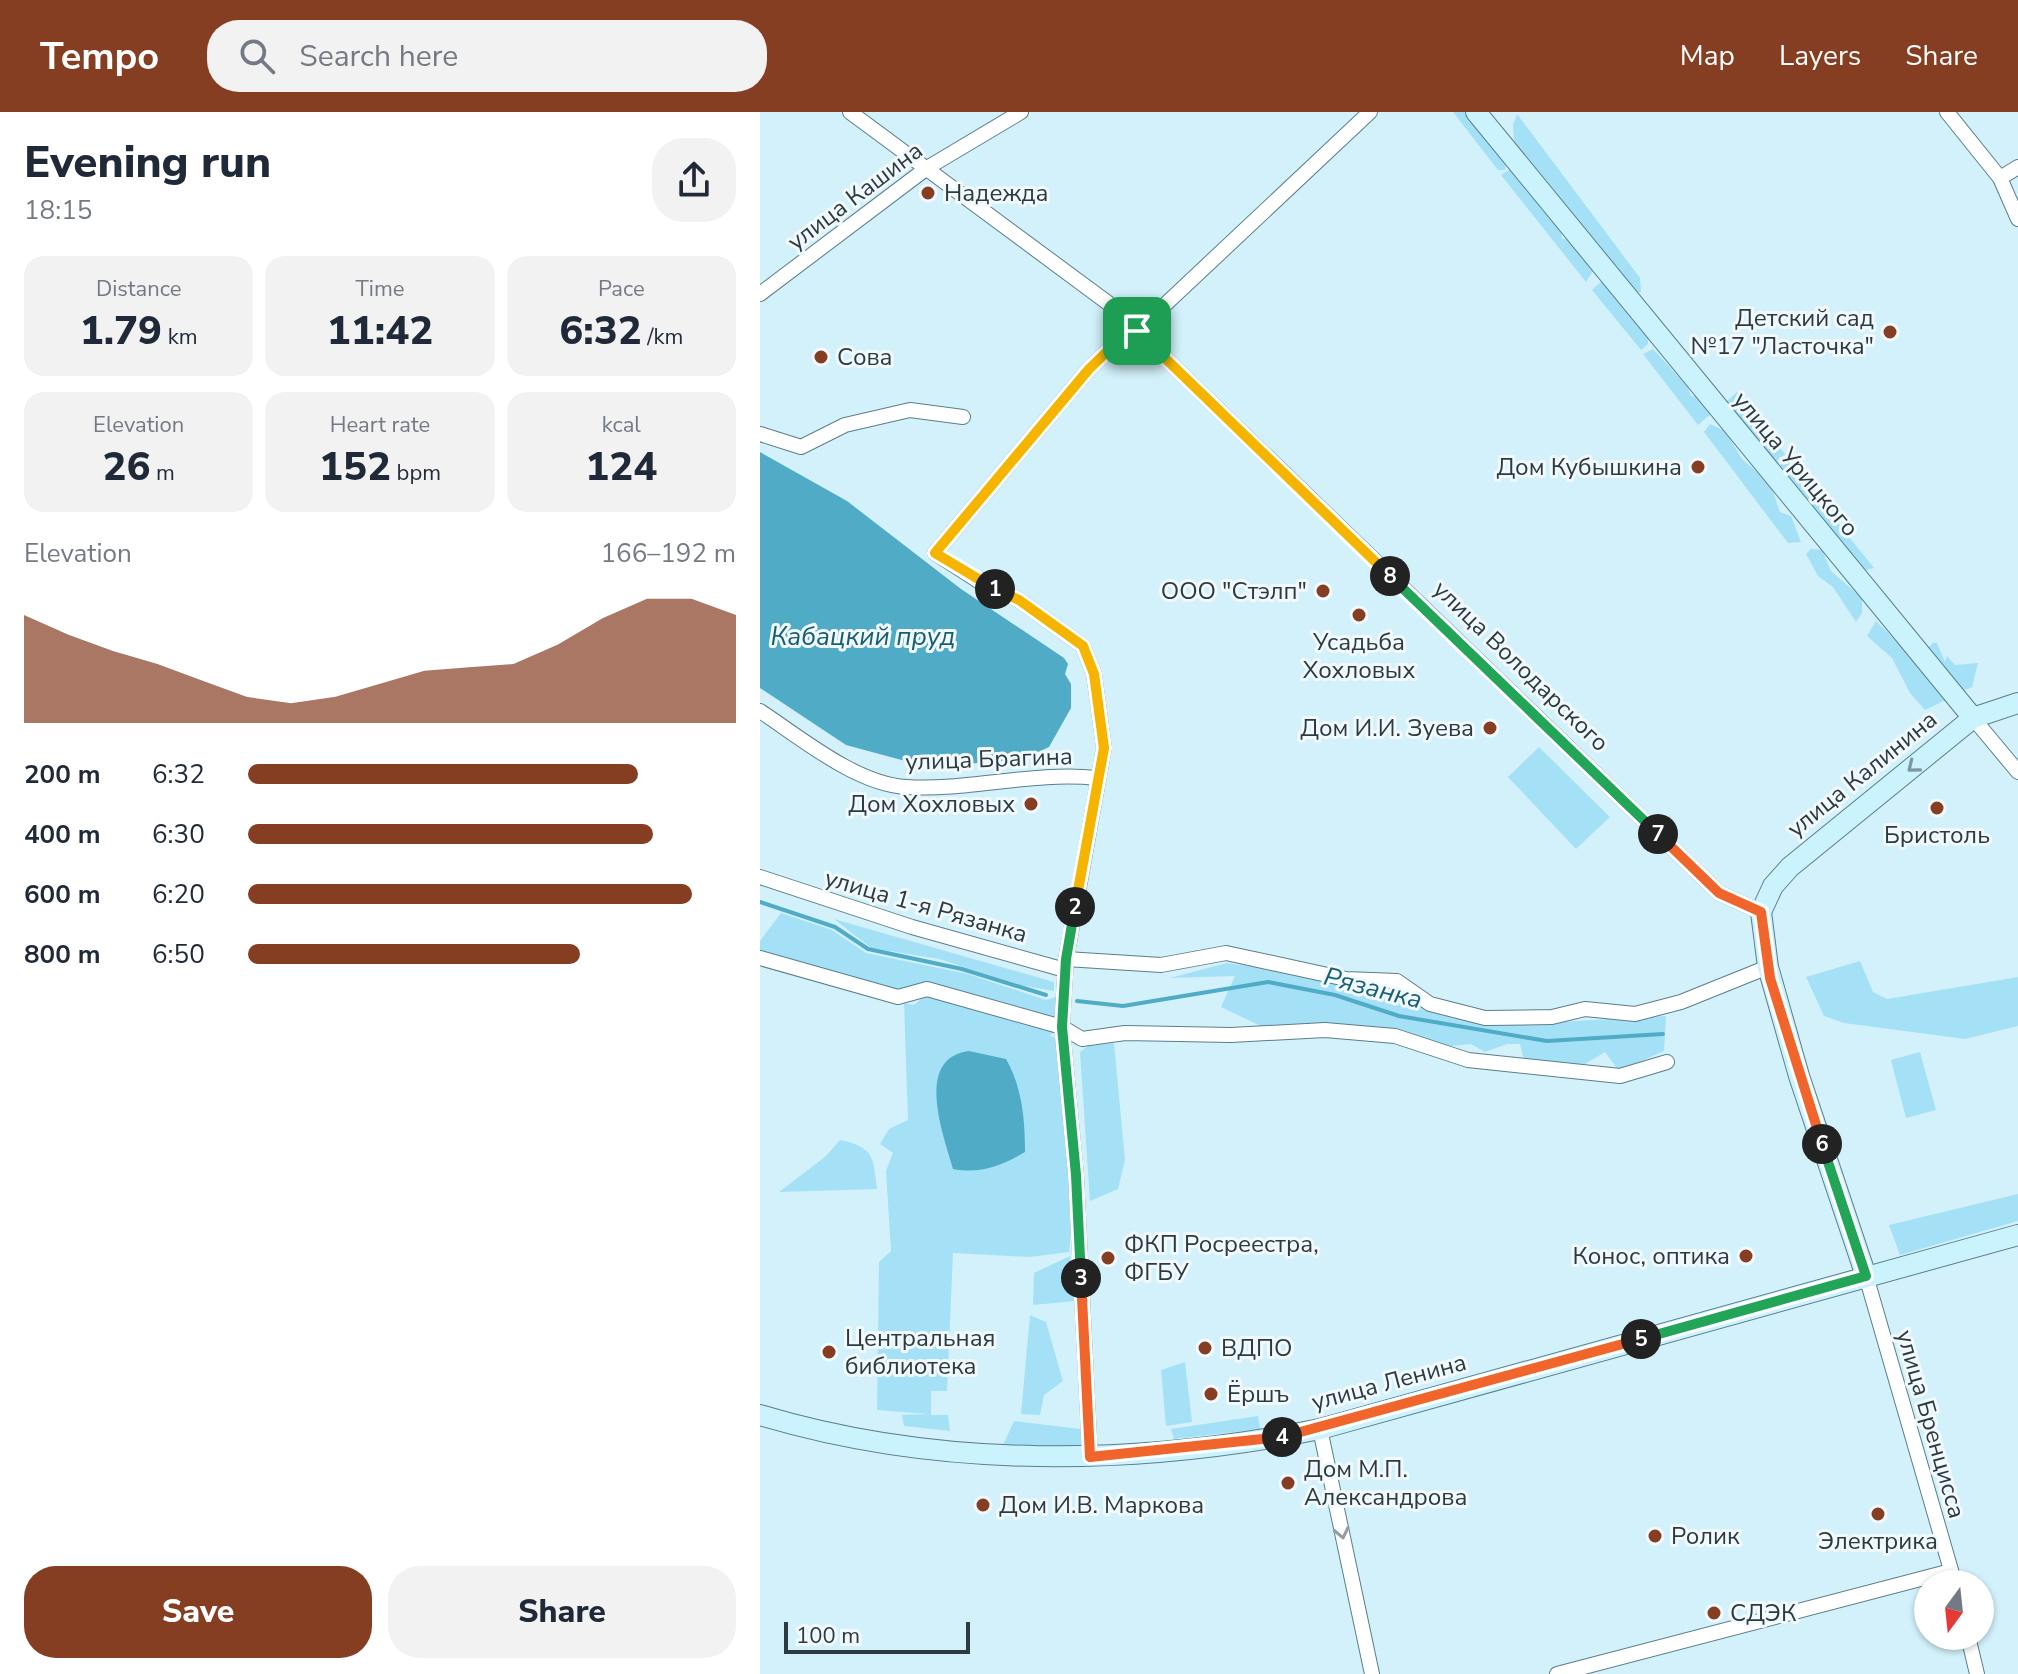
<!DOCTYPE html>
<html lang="en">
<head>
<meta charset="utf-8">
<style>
	body { margin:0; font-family:"Nunito Sans",sans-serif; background:#f2f2f3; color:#1f2937; height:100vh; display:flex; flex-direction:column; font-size:30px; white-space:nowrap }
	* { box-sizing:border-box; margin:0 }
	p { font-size:26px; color:#747a83 }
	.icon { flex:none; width:44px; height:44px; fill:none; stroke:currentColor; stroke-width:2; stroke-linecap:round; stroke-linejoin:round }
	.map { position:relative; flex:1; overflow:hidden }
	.sheet { display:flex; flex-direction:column; background:#fff; width:760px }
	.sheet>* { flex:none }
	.needle { width:52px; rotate:195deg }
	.controls { position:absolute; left:1154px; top:1458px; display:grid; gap:16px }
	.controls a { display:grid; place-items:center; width:80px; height:80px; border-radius:50%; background:#fff; box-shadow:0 2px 6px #0004; font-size:40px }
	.scale { position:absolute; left:24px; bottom:20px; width:186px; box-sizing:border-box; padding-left:8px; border:4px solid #2c3b40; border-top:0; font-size:22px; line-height:28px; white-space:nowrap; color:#2c3b40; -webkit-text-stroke:6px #f2f9fc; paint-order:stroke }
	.pin { position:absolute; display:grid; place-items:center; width:68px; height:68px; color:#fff; margin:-34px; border-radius:16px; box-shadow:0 4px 12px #0006 }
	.km { position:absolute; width:40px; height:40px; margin:-20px; border-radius:50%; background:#222; color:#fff; font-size:22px; line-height:40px; text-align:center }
	.round { display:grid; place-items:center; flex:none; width:84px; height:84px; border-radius:32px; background:#f2f2f3 }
	.overview { display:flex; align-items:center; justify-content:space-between; height:136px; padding:0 24px }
	h1 { font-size:44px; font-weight:800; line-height:60px }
	.metrics { display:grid; grid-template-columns:repeat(3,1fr); gap:12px; height:136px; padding:8px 24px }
	.metrics div { display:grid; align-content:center; border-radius:20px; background:#f2f2f3; text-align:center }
	.metrics b { font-size:40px; font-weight:800 }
	.metrics small { font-size:22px; font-weight:400 }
	.metrics p { font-size:22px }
	.chart { height:224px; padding:16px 24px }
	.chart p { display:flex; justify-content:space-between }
	.chart svg { width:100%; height:144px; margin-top:8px; fill:#863e22; opacity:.7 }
	.button { display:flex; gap:16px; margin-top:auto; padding:16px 24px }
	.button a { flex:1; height:92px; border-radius:32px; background:#863e22; color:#fff; font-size:32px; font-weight:800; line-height:92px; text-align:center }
	.button a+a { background:#f2f2f3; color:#1f2937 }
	ul { padding:0 24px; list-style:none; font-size:26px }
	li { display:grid; grid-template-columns:128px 96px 1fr; align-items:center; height:60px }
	li i { height:20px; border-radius:10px; background:#863e22 }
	header { display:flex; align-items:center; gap:48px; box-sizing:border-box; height:112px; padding:0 40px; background:#863e22; color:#fff }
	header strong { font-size:38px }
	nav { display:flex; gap:44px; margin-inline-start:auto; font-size:28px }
	.search { width:560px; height:72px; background:#f2f2f3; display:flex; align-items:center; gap:20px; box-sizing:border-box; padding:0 28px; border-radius:32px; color:#747a83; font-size:30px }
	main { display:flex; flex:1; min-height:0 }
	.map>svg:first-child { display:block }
	.green { fill:#a5e1f6 }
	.water { fill:#50abc6 }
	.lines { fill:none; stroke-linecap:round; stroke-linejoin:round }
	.stream { stroke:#50abc6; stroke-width:4 }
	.street-casing { stroke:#5a7e8a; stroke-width:16 }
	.secondary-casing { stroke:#5a7e8a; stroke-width:22 }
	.street { stroke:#fff; stroke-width:14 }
	.secondary { stroke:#cbf3fe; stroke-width:20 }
	.oneway { stroke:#7c979f }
	.oneway2 { stroke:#969da0 }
	.split-1-casing { stroke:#fff; stroke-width:16 }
	.split-2-casing { stroke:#fff; stroke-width:16 }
	.split-3-casing { stroke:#fff; stroke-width:16 }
	.split-4-casing { stroke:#fff; stroke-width:16 }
	.split-5-casing { stroke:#fff; stroke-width:16 }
	.split-6-casing { stroke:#fff; stroke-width:16 }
	.split-7-casing { stroke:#fff; stroke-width:16 }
	.split-8-casing { stroke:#fff; stroke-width:16 }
	.split-9-casing { stroke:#fff; stroke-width:16 }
	.split-1 { stroke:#f5b400; stroke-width:10 }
	.split-2 { stroke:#f5b400; stroke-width:10 }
	.split-3 { stroke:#22a559; stroke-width:10 }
	.split-4 { stroke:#f0652b; stroke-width:10 }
	.split-5 { stroke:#f0652b; stroke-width:10 }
	.split-6 { stroke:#22a559; stroke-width:10 }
	.split-7 { stroke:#f0652b; stroke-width:10 }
	.split-8 { stroke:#22a559; stroke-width:10 }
	.split-9 { stroke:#f5b400; stroke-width:10 }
	.poi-dot { fill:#863e22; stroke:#f2f9fc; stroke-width:3 }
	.labels { text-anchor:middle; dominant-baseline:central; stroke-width:6; stroke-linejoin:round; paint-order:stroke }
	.poi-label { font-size:24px; fill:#2c3b40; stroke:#f2f9fc; text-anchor:start }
	.street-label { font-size:24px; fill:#2c3b40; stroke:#f2f9fc }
	.water-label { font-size:26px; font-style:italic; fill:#176073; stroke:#f2f9fc }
</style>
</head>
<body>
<header>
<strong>Tempo</strong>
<div class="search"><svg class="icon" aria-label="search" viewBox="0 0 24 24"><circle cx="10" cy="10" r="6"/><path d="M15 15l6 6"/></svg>Search here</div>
<nav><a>Map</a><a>Layers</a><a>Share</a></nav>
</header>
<main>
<section class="sheet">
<div class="overview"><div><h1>Evening run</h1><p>18:15</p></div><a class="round"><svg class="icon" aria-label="share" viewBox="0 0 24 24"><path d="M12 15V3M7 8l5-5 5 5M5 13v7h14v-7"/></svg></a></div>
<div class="metrics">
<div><p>Distance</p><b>1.79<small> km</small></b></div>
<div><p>Time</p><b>11:42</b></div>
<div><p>Pace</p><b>6:32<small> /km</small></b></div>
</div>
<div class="metrics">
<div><p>Elevation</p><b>26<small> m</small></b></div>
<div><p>Heart rate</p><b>152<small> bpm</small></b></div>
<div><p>kcal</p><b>124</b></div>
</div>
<div class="chart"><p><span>Elevation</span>166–192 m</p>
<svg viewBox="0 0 160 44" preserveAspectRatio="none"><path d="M0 44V11L10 17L20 22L30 26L40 31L50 36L60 38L70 36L80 32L90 28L100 27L110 26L120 20L130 12L140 6L150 6L160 11V44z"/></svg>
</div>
<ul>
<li><b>200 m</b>6:32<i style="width:80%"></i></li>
<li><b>400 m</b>6:30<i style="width:83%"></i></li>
<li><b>600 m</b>6:20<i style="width:91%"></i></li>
<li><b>800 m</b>6:50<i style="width:68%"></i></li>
</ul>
<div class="button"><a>Save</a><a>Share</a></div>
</section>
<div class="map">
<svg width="1258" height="1562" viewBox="0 0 1258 1562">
	<rect width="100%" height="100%" fill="#d2f1fb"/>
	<!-- green -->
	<g class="green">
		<path d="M693 0H711L747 48 745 58H738Z"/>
		<path d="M757 2 880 166 881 179 875 185 824 116 811 108 754 32 753 13Z"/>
		<path d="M752 56 777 82 781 97 800 111 802 127H811L835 156 826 170 741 63Z"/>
		<path d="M842 169 872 200V208L888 220V232L881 238 832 178Z"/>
		<path d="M893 237 927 274 931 284 941 285 952 301 938 313 883 242Z"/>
		<path d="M977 280 1025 342 1013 352 966 290Z"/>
		<path d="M950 312 965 319 982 347 1010 371 1020 400 1031 404 1041 430 1028 431 944 320Z"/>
		<path d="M1027 348 1114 456 1096 461 1012 358Z"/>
		<path d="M1051 437 1062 438 1071 459 1102 486V501L1096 510 1073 475 1058 464 1046 442Z"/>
		<path d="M1116 509 1192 585 1165 598 1150 581 1132 546 1107 524Z"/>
		<path d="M1173 531H1177L1185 550 1187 544 1195 553 1218 551 1212 575 1199 581 1167 537Z"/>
		<path d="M779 635 850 705 816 737 748 665Z"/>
		<path d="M21 801 72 818 106 841 208 862 286 888 296 885V906L138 879 0 844V829Z"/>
		<path d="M74 807 294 870V879L260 873 179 847 111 836Z"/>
		<path d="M1100 849 1113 880 1127 887 1258 865V914L1205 927 1084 911 1064 904 1046 865Z"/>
		<path d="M467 851 632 875 667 894 779 911 906 904 904 939 859 959 845 940 820 955 765 952 760 932H747L725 940 711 932 683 935 505 916 461 895 475 864 410 866Z"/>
		<path d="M166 883 295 919 290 924 297 926 313 1107 309 1140 270 1145 193 1141 187 1279H171V1303H188L190 1319 144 1314 142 1303 169 1302 117 1298 119 1150 131 1139 126 1059 133 1041 120 1032 129 1017 148 1008 144 891 154 893Z"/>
		<path d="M354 931 365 1048 358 1077 330 1089 320 940 328 934Z"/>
		<path d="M1160 940 1176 998 1146 1006 1131 948Z"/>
		<path d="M80 1028C115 1035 113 1046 117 1077L19 1080 65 1045Z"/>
		<path d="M1258 1082V1109L1140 1143 1129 1113Z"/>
		<path d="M310 1144 315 1189 273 1193 274 1161Z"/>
		<path d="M270 1203 286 1210 303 1269 284 1283 280 1303 261 1302Z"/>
		<path d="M425 1250 432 1310 406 1314 401 1258Z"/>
		<path d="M498 1304 500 1317 414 1327 411 1317Z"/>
		<path d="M254 1309 320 1317 325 1335 243 1333Z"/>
	</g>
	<!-- water -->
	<g class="water">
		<path d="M0 340 87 389 201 477 304 546 308 552 305 562 311 572V596L289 635 263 647 222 651 160 653 86 633 0 576Z"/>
		<path d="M209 939 246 947C262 975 265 1007 265 1040 241 1054 221 1062 193 1057 183 1022 154 946 209 939Z"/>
	</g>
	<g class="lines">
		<!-- stream -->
		<g class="stream">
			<path d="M0 790 75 815 108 837 202 857 286 883"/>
			<path d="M317 889 363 894 508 870 575 883 639 904 787 929 903 922"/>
		</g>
		<!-- street casing -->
		<g class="street-casing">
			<g id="street">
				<path d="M90 0 348 191 959 781 1001 800"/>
				<path d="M1187 0 1240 66 1258 107"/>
				<path d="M1240 66 1258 55"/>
				<path d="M0 182 167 56 261 0"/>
				<path d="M0 322 41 335 85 313 150 298 203 305"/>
				<path d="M0 599C41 626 96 672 146 675 210 679 273 659 337 666"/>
				<path d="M1213 606 1258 660"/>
				<path d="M0 765 152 815 305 858 306 847 401 853 466 841 586 867 637 869 670 892 725 906 792 905 825 897 875 902 921 890 1008 855"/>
				<path d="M0 846 138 885 167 877 302 915 322 927 365 921 471 923 565 918 635 924 708 948 860 964 907 950"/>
				<path d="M1106 1164 1195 1472"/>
				<path d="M560 1317 612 1562"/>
				<path d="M330 1345 316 1063 302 915 306 847 344 636 334 562 323 534 259 488 220 470 175 441 329 257 360 227 377 219 610 0"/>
				<path d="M1208 1524 1217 1562"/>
				<path d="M797 1562 1191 1459"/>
			</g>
		</g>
		<!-- secondary casing -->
		<g class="secondary-casing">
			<g id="secondary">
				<path d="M716 0 1213 606"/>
				<path d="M1106 1164 1039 964 1008 855 1001 800 1013 774 1030 755 1213 606 1258 591"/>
				<path d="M0 1303C180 1357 376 1354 560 1317L1258 1123"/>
			</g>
		</g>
		<!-- street -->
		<use href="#street" class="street"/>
		<!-- secondary -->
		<use href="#secondary" class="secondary"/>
	</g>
	<!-- one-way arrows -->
	<defs><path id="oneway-chevron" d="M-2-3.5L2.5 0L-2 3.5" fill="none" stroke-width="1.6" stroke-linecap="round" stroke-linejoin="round" transform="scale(2)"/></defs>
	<use class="oneway" href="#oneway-chevron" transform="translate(1153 655) rotate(141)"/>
	<use class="oneway2" href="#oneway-chevron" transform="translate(582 1421) rotate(78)"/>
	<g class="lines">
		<!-- split-1 casing -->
		<g class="split-1-casing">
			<path id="split-1" d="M235 477 175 441 329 257 360 227 377 219"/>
		</g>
		<!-- split-2 casing -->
		<g class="split-2-casing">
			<path id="split-2" d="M235 477 259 488 323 534 334 562 344 636 315 795"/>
		</g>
		<!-- split-3 casing -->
		<g class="split-3-casing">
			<path id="split-3" d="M315 795 306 847 302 915 316 1063 321 1166"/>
		</g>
		<!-- split-4 casing -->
		<g class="split-4-casing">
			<path id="split-4" d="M321 1166 330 1345 522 1325"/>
		</g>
		<!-- split-5 casing -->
		<g class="split-5-casing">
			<path id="split-5" d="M522 1325 881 1227"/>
		</g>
		<!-- split-6 casing -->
		<g class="split-6-casing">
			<path id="split-6" d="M881 1227 1106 1164 1062 1032"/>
		</g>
		<!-- split-7 casing -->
		<g class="split-7-casing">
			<path id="split-7" d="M898 722 959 781 1001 800 1010 866 1062 1032"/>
		</g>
		<!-- split-8 casing -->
		<g class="split-8-casing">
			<path id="split-8" d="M630 464 898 722"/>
		</g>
		<!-- split-9 casing -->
		<g class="split-9-casing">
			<path id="split-9" d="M377 219 630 464"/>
		</g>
		<!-- split-1 -->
		<use href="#split-1" class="split-1"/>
		<!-- split-2 -->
		<use href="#split-2" class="split-2"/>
		<!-- split-3 -->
		<use href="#split-3" class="split-3"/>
		<!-- split-4 -->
		<use href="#split-4" class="split-4"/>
		<!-- split-5 -->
		<use href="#split-5" class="split-5"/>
		<!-- split-6 -->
		<use href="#split-6" class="split-6"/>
		<!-- split-7 -->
		<use href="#split-7" class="split-7"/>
		<!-- split-8 -->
		<use href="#split-8" class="split-8"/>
		<!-- split-9 -->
		<use href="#split-9" class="split-9"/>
	</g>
	<!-- markers -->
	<g class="poi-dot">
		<circle cx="168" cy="81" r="8"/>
		<circle cx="1130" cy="220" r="8"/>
		<circle cx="61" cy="245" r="8"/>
		<circle cx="938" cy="355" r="8"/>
		<circle cx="563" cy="479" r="8"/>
		<circle cx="599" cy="503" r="8"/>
		<circle cx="730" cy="616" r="8"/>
		<circle cx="271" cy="692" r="8"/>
		<circle cx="1177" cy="696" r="8"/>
		<circle cx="986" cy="1144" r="8"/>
		<circle cx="348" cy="1146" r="8"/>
		<circle cx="445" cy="1236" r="8"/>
		<circle cx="69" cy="1240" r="8"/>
		<circle cx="451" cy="1282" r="8"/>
		<circle cx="528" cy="1371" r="8"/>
		<circle cx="223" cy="1393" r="8"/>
		<circle cx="1118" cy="1402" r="8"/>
		<circle cx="895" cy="1424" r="8"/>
		<circle cx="954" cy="1501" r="8"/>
	</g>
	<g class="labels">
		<!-- poi labels -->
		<g class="poi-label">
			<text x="184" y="81">Надежда</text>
			<text x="1114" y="206" text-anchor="end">Детский сад<tspan x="1114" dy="28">№17 "Ласточка"</tspan></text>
			<text x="77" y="245">Сова</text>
			<text x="922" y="355" text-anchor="end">Дом Кубышкина</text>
			<text x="547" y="479" text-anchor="end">ООО "Стэлп"</text>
			<text x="599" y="530" text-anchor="middle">Усадьба<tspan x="599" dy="28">Хохловых</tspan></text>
			<text x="714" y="616" text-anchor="end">Дом И.И. Зуева</text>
			<text x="255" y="692" text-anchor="end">Дом Хохловых</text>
			<text x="1177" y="723" text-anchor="middle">Бристоль</text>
			<text x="364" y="1132">ФКП Росреестра,<tspan x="364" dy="28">ФГБУ</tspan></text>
			<text x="970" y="1144" text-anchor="end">Конос, оптика</text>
			<text x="85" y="1226">Центральная<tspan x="85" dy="28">библиотека</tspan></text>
			<text x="461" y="1236">ВДПО</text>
			<text x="467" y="1282">Ёршъ</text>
			<text x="544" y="1357">Дом М.П.<tspan x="544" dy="28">Александрова</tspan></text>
			<text x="239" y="1393">Дом И.В. Маркова</text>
			<text x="911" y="1424">Ролик</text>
			<text x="1118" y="1429" text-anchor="middle">Электрика</text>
			<text x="970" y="1501">СДЭК</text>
		</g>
		<!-- street labels -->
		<g class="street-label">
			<text transform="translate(95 84) rotate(-37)">улица Кашина</text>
			<text transform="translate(1036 352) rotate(50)">улица Урицкого</text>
			<text transform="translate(761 554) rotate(44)">улица Володарского</text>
			<text transform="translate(229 647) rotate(-2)">улица Брагина</text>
			<text transform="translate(1102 662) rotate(-39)">улица Калинина</text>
			<text transform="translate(166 794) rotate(16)">улица 1-я Рязанка</text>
			<text transform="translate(629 1270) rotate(-15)">улица Ленина</text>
			<text transform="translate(1171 1312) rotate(74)">улица Бренцисса</text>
		</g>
		<!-- water labels -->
		<g class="water-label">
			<text x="103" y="524">Кабацкий пруд</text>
			<text transform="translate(613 876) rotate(14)">Рязанка</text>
		</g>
	</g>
</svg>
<div class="controls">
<a><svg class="needle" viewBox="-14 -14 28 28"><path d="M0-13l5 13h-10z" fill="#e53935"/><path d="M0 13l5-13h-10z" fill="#747a83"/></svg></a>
</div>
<div class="scale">100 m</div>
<div class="pin" style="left:377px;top:219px;background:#1e9e55"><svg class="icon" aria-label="arrive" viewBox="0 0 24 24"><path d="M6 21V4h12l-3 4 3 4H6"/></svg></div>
<b class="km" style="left:235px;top:477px">1</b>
<b class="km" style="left:315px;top:795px">2</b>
<b class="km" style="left:321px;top:1166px">3</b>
<b class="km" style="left:522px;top:1325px">4</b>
<b class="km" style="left:881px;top:1227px">5</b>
<b class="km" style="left:1062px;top:1032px">6</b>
<b class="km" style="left:898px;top:722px">7</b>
<b class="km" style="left:630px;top:464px">8</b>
</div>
</main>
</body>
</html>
